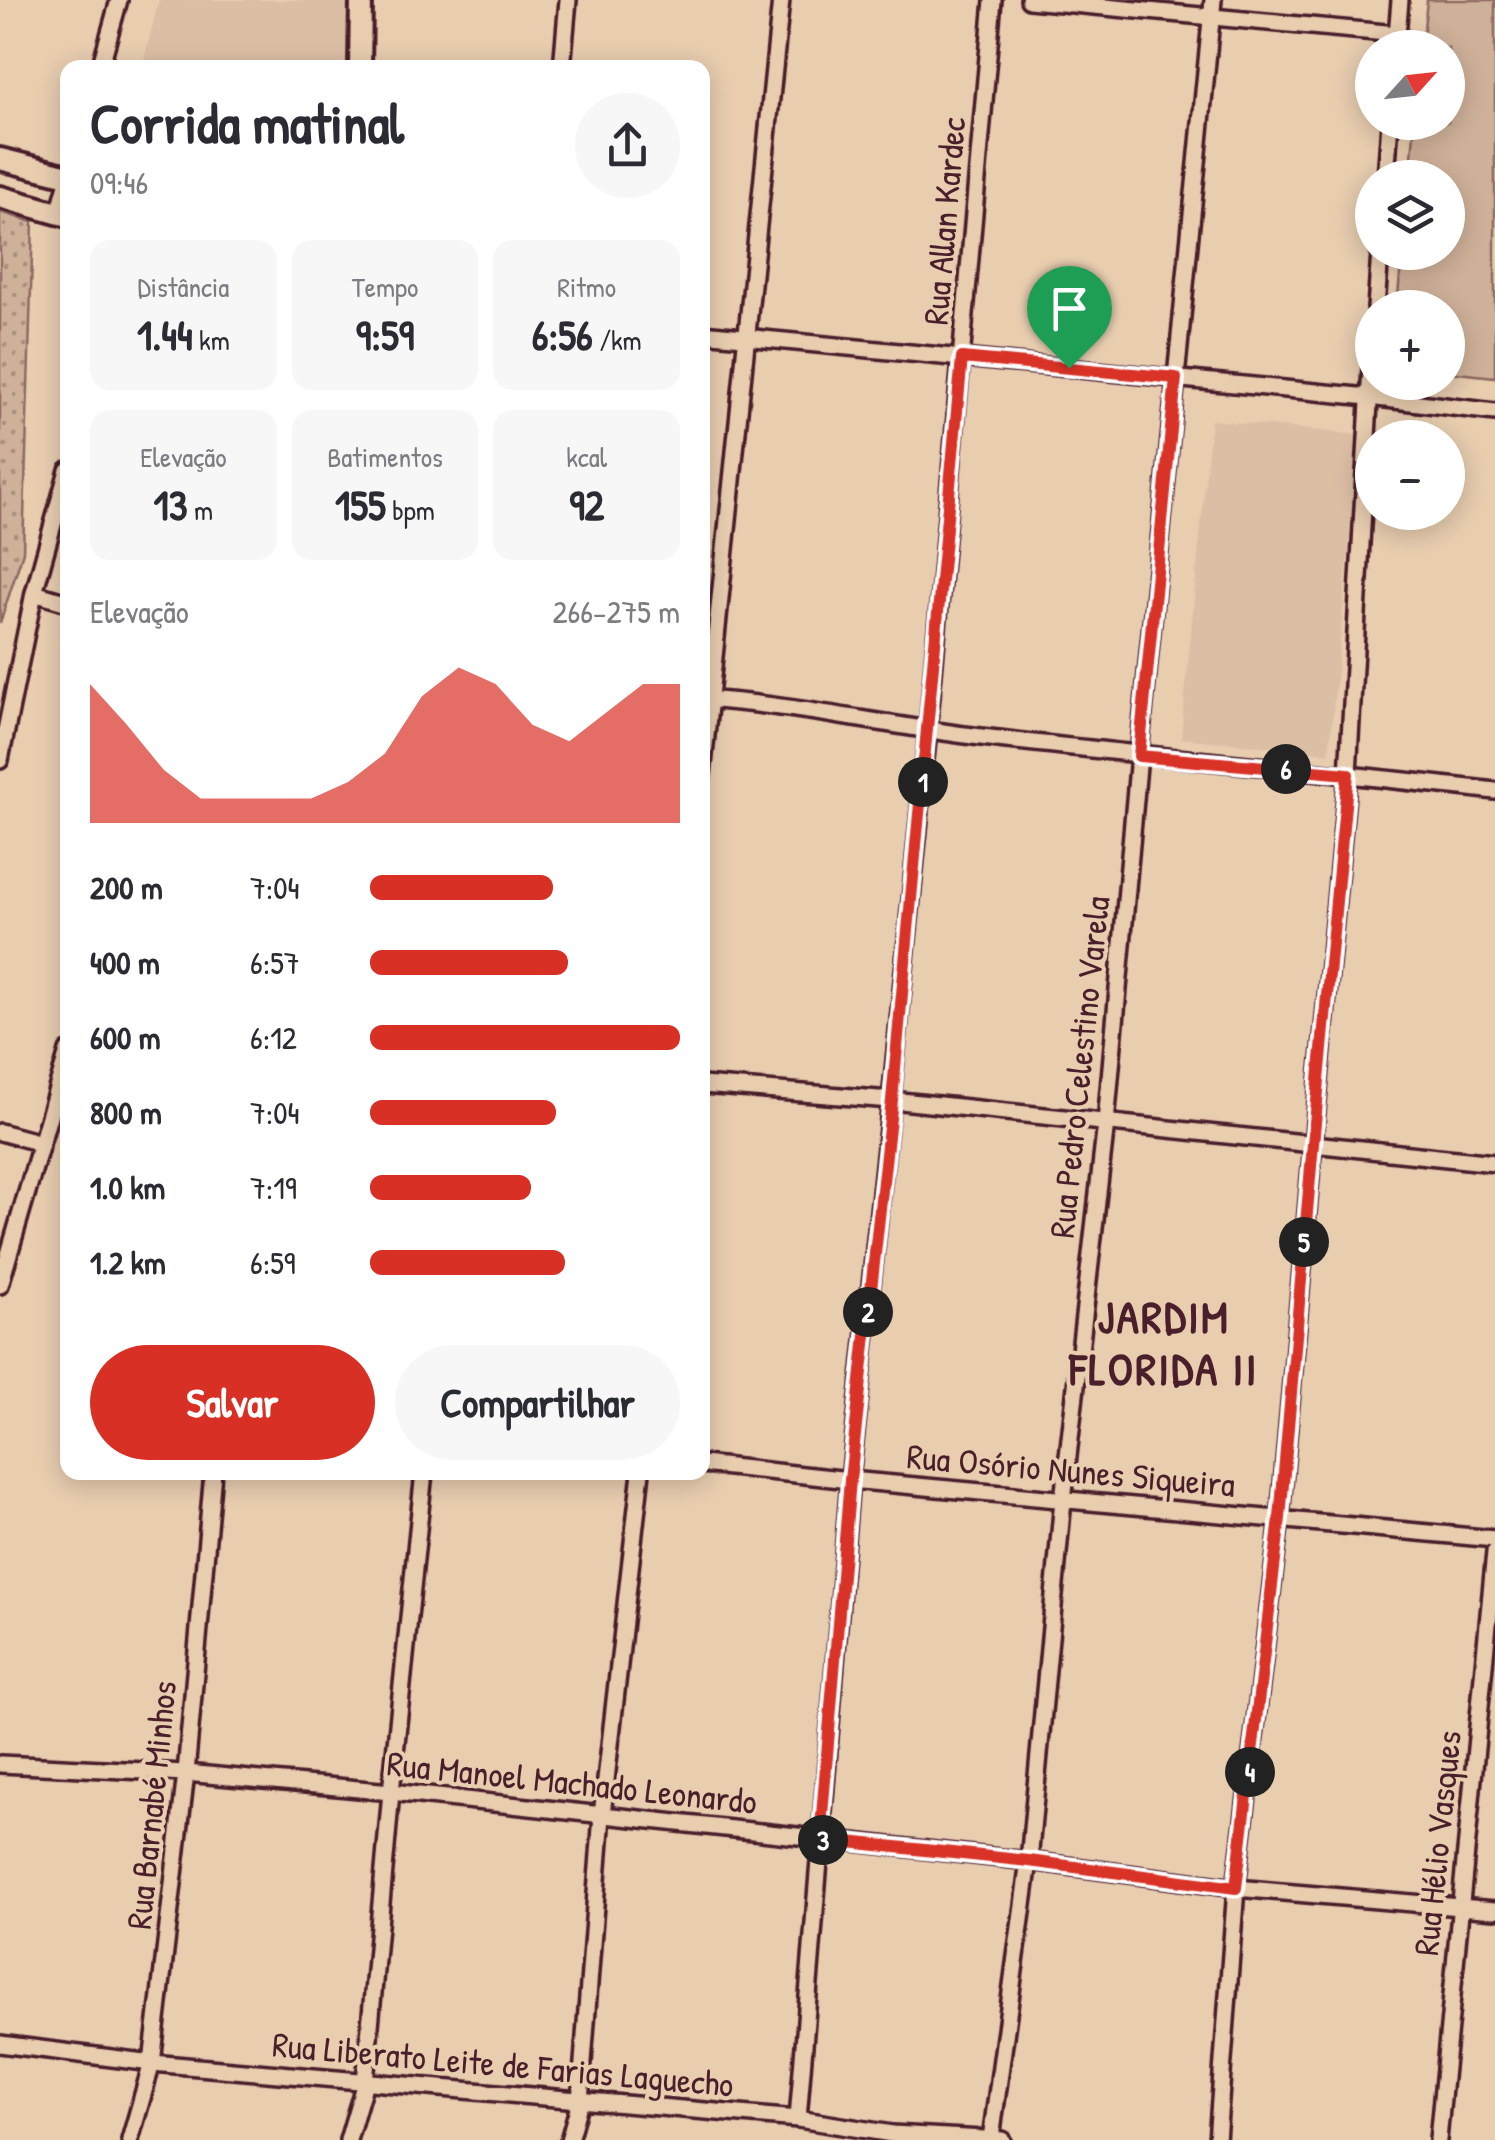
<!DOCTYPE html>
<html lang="pt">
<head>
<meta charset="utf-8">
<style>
	body { margin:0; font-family:"Patrick Hand",sans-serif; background:#f7f7f7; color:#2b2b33; height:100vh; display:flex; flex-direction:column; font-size:38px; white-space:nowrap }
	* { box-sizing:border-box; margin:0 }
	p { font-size:32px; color:#7c7c81 }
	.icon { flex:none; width:55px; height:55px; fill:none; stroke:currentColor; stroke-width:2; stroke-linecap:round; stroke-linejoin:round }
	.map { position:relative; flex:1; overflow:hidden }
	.drawer { position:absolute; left:60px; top:60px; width:650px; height:1420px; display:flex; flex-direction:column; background:#fff; border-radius:20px; box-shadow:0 5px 25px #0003 }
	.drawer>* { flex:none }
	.needle { width:65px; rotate:63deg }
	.controls { position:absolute; left:1355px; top:30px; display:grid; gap:20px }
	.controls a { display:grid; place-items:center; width:110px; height:110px; border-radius:50%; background:#fff; box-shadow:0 5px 25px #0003; font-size:50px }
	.pin { position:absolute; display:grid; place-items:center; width:85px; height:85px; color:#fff; margin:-102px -42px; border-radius:50% 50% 50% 0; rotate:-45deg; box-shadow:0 0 10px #0007 }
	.pin .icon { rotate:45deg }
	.km { position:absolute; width:50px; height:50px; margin:-25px; border-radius:50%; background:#222; color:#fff; font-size:28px; line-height:50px; text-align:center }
	.round { display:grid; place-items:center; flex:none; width:105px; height:105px; border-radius:52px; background:#f7f7f7 }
	.head { display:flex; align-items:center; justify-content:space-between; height:170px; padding:0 30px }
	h1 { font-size:55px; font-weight:700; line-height:75px }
	.stats { display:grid; grid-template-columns:repeat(3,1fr); gap:15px; height:170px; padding:10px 30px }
	.stats div { display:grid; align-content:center; border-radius:20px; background:#f7f7f7; text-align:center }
	.stats b { font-size:42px; font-weight:700 }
	.stats small { font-size:28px; font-weight:400 }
	.stats p { font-size:28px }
	.chart { height:280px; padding:20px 30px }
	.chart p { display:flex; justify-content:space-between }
	.chart svg { width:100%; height:180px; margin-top:10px; fill:#d93025; opacity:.7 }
	.primary-button { display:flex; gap:20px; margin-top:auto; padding:20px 30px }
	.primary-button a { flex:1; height:115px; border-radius:60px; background:#d93025; color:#fff; font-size:40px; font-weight:700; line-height:115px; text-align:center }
	.primary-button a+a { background:#f7f7f7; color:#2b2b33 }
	ul { padding:0 30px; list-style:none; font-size:32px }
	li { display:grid; grid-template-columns:160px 120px 1fr; align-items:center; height:75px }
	li i { height:25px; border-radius:12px; background:#d93025 }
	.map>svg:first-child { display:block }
	.built { fill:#dbbfa5 }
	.park { fill:url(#park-dots); stroke:#8c6862; stroke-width:2.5 }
	.pitch { fill:#cfb199; stroke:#8c6862; stroke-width:2.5 }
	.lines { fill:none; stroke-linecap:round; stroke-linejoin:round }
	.minor-casing { stroke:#4a1f2b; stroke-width:22 }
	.tertiary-casing { stroke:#4a1f2b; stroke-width:28 }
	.minor { stroke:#e8cdaf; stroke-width:15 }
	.tertiary { stroke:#e8cdaf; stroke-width:20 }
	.route-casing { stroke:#fff; stroke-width:20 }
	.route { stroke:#d93025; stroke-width:12 }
	.labels { text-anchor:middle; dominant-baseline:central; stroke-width:8; stroke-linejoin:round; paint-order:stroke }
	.street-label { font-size:35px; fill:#4a1f2b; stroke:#e8cdaf }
	.district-label { font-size:45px; font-weight:bold; letter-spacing:2.5px; fill:#4a1f2b; stroke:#e8cdaf }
</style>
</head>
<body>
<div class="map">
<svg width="1495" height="2140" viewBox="0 0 1495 2140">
	<defs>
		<pattern id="park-dots" width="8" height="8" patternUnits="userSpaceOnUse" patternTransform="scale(2.5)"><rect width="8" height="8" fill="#cfb199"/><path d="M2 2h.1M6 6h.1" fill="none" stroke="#aa8f7d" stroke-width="1.8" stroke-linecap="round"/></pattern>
	</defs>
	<rect width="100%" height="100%" fill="#e8cdaf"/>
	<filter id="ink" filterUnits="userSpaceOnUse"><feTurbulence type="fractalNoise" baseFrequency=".01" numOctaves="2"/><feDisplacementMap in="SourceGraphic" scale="20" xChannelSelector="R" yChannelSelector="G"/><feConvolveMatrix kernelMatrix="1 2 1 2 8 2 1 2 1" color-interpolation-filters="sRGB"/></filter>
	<g filter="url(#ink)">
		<!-- built -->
		<g class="built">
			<path d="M159 0H350L349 67H142Z"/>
			<path d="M1211 420 1360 435 1329 753 1181 738Z"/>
		</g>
		<!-- park -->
		<path class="park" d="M0 212 33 222 23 552 0 623Z"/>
		<!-- pitch -->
		<path class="pitch" d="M1427 0H1495V377L1448 372V308L1397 307 1402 253 1448 252V178L1410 177 1415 123 1448 122V48L1422 47Z"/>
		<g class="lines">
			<!-- minor casing -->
			<g class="minor-casing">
				<g id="minor">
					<path d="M1029 0 1397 34"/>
					<path d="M1396 48 1400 0"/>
					<path d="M100 68 119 0"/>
					<path d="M562 68 568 0"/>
					<path d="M1386 178 1390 122"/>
					<path d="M59 213 68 181"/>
					<path d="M1376 308 1380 252"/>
					<path d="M702 333 1369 397 1495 412"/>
					<path d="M34 593 68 603"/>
					<path d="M702 699C796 705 888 726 981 737 1152 757 1324 771 1495 791"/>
					<path d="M0 760 34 593 68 470"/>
					<path d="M702 775 781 0"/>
					<path d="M702 1085 891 1100 1495 1163"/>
					<path d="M0 1132 41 1143"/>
					<path d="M0 1285 68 1051"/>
					<path d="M702 1464 850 1480 1495 1539"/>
					<path d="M0 1764 186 1773 391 1792 1029 1861 1236 1888 1495 1910"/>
					<path d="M0 2044 152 2063 798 2119 892 2134 1002 2140"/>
					<path d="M798 2119 850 1480 891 1100 928 730 993 0"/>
					<path d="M991 2139 1029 1861 1063 1500 1106 1123 1139 755 1213 0"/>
					<path d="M130 2140 152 2063 186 1773 213 1472"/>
					<path d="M348 2140 365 2082 391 1792 424 1472"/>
					<path d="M569 2140 580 2101 602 1815 641 1472"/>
					<path d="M1217 2140 1236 1888 1280 1518 1313 1144 1348 774 1372 349"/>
					<path d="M1438 2140 1495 1552"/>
				</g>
			</g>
			<!-- tertiary casing -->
			<g class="tertiary-casing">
				<g id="tertiary">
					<path d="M360 68 361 0"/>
					<path d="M0 159 68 176"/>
					<path d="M0 197 68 216"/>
				</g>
			</g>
			<!-- minor -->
			<use href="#minor" class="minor"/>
			<!-- tertiary -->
			<use href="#tertiary" class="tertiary"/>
		</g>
	</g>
	<g class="lines" filter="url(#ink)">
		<!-- route casing -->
		<g class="route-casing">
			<path id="route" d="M962 358 1176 378 1139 756 1348 774 1313 1144 1280 1518 1236 1888 1029 1861 820 1839 850 1480 892 1100Z"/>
		</g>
		<!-- route -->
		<use href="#route" class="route"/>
	</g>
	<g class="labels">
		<!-- street labels -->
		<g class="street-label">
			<text transform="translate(944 221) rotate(-85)">Rua Allan Kardec</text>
			<text transform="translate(1079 1067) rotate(-84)">Rua Pedro Celestino Varela</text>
			<text transform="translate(1071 1470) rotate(5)">Rua Osório Nunes Siqueira</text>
			<text transform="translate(572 1782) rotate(6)">Rua Manoel Machado Leonardo</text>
			<text transform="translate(151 1805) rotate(-84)">Rua Barnabé Minhos</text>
			<text transform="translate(1437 1843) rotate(-84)">Rua Hélio Vasques</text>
			<text transform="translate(503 2064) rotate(5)">Rua Liberato Leite de Farias Laguecho</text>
		</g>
		<!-- district labels -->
		<g class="district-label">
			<text x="1164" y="1316">JARDIM<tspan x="1164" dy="52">FLORIDA II</tspan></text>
		</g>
	</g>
</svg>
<div class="controls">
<a><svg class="needle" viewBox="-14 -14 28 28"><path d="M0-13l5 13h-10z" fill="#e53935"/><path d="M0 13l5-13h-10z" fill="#7c7c81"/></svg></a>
<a><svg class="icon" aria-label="layers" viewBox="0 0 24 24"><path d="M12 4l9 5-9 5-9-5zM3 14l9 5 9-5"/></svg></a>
<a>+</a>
<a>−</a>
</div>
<div class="pin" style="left:1069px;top:368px;background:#1e9e55"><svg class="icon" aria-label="arrive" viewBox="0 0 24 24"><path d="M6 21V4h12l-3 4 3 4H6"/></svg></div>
<b class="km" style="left:923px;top:782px">1</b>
<b class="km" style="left:868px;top:1312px">2</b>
<b class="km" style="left:823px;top:1840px">3</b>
<b class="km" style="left:1250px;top:1772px">4</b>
<b class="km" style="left:1304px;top:1242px">5</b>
<b class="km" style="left:1286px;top:769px">6</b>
<section class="drawer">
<div class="head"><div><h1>Corrida matinal</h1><p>09:46</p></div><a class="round"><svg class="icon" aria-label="share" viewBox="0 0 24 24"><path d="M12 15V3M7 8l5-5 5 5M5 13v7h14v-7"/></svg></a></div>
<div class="stats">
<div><p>Distância</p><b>1.44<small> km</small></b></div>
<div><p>Tempo</p><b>9:59</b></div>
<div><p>Ritmo</p><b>6:56<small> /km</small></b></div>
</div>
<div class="stats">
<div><p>Elevação</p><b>13<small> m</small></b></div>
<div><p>Batimentos</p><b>155<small> bpm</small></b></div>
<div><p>kcal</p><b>92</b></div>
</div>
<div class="chart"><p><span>Elevação</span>266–275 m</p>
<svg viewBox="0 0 160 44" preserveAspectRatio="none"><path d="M0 44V10L10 20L20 31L30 38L40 38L50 38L60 38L70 34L80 27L90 13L100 6L110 10L120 20L130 24L140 17L150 10L160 10V44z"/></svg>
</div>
<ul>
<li><b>200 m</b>7:04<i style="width:59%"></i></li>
<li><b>400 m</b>6:57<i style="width:64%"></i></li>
<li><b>600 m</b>6:12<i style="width:100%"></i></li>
<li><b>800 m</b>7:04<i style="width:60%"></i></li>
<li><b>1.0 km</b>7:19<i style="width:52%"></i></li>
<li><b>1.2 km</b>6:59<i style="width:63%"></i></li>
</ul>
<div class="primary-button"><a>Salvar</a><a>Compartilhar</a></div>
</section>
</div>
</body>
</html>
